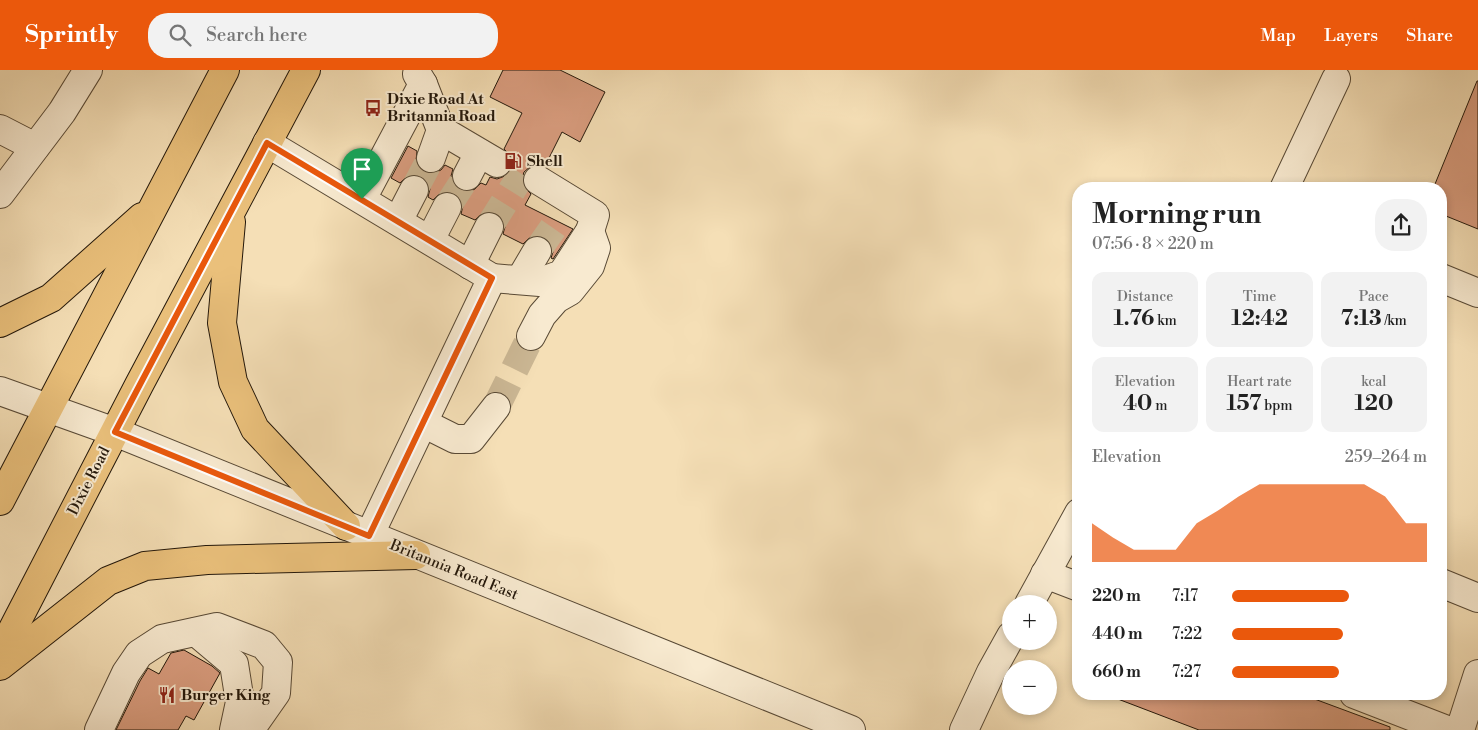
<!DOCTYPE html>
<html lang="en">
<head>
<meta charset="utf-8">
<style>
	body { margin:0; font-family:"Libre Bodoni",serif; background:#f2f2f2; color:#222; height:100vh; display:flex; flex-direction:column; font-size:19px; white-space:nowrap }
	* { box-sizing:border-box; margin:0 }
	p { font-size:16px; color:#767676 }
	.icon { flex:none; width:28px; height:28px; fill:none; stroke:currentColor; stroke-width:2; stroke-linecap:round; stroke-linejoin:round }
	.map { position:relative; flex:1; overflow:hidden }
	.drawer { position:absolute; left:1072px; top:112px; width:375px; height:518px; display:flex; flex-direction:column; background:#fff; border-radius:20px; box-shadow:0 2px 8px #0003 }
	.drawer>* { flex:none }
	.controls { position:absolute; left:1002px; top:525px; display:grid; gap:10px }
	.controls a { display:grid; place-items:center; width:55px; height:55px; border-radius:50%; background:#fff; box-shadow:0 2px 8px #0003; font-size:25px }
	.pin { position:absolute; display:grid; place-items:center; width:42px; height:42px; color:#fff; margin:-51px -21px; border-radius:50% 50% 50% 0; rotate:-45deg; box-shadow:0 0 5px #0007 }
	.pin .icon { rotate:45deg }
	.round { display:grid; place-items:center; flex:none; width:52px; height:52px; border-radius:20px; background:#f2f2f2 }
	.headline { display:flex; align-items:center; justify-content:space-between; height:85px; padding:0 20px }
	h1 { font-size:28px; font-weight:800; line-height:38px }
	.figures { display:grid; grid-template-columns:repeat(3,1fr); gap:8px; height:85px; padding:5px 20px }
	.figures div { display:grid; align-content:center; border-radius:12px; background:#f2f2f2; text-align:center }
	.figures b { font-size:21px; font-weight:800 }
	.figures small { font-size:14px; font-weight:400 }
	.figures p { font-size:14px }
	.chart { height:140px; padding:10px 20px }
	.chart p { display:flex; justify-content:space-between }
	.chart svg { width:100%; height:90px; margin-top:5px; fill:#ea580c; opacity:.7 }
	ul { padding:0 20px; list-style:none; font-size:16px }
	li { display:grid; grid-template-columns:80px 60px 1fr; align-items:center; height:38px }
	li i { height:12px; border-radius:6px; background:#ea580c }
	header { display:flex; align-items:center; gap:30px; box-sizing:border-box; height:70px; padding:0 25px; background:#ea580c; color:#fff }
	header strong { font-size:24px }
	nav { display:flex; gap:28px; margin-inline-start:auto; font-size:18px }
	.search { width:350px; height:45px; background:#f2f2f2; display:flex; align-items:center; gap:12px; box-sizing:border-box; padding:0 18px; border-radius:20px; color:#767676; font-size:19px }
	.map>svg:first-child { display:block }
	.building { fill:#da9d7f; stroke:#23170a }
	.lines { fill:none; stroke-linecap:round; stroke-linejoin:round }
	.minor-tunnel { stroke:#cbb794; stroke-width:28; stroke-dasharray:28 14; stroke-linecap:butt }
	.minor-casing { stroke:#584935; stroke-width:30 }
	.major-casing { stroke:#23170a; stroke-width:30 }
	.minor { stroke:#f8ead0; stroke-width:28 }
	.major { stroke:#eac07b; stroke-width:28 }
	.route-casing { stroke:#fff; stroke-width:10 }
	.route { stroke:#ea580c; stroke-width:6 }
	.labels { text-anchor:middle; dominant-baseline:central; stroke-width:4; stroke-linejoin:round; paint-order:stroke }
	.poi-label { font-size:15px; font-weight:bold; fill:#23170a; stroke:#f8ead0; text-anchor:start }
	.street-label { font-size:15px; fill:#23170a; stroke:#f8ead0 }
</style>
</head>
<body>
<header>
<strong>Sprintly</strong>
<div class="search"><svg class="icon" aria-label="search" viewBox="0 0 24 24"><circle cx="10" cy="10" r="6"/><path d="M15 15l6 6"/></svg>Search here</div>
<nav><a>Map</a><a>Layers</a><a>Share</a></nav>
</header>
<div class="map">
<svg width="1478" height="660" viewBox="0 0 1478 660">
	<rect width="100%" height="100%" fill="#f5dfb6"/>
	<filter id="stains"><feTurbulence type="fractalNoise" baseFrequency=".004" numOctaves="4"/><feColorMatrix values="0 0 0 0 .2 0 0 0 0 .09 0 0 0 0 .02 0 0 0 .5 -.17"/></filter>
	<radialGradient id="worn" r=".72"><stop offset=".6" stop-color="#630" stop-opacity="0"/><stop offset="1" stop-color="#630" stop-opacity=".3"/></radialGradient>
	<!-- building -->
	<g class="building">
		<path d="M503 0H560L605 22 580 72 562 62 545 96 538 94 531 96 524 102 522 109 524 117 531 124 525 135 573 159 553 189 551 188 553 182 551 174 544 167 538 165 530 167 523 174 503 164 505 157 502 149 496 143 489 141 481 144 475 150 461 144 463 136 460 129 454 123 446 121 439 124 433 130 428 127 430 119 427 112 421 106 413 104 406 107 400 113 391 108 408 76 417 81 416 91 419 98 425 102 434 103 441 100 445 95 453 99 451 106 454 114 460 120 468 122 475 119 481 113 486 115 490 107 497 109 505 106 511 100 513 93 510 85 504 79 522 43 490 27Z"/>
		<path d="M1477 11H1478V159L1441 144V119H1433Z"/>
		<path d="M184 580 212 596 220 603 194 650 186 646 178 660H116L140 611 148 598 159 604 171 583Z"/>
		<path d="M1110 624H1301L1390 657V660H1199L1110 626Z"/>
	</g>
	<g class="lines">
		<!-- minor-tunnel -->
		<g class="minor-tunnel">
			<path d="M414 120 431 88"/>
			<path d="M447 137 467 106"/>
			<path d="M489 157 522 104"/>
			<path d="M537 181 558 151"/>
			<path d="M496 337 531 266"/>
		</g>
		<!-- minor casing -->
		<g class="minor-casing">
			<g id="minor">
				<path d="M417 4 423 14 441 60 497 93"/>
				<path d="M0 59 35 77"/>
				<path d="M267 73 492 208 369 466"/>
				<path d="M431 88 441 60"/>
				<path d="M467 106 479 83"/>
				<path d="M1284 119 1336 9"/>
				<path d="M0 124 62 42 88 0"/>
				<path d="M362 129 423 14"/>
				<path d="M398 151 414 120"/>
				<path d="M430 170 447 137"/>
				<path d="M470 195 489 157"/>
				<path d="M492 208 540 212 562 204 590 161 595 145 538 110"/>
				<path d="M1441 208 1478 223"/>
				<path d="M520 210 537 181"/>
				<path d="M531 266 542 245 556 229 570 221 590 196 596 178 590 161"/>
				<path d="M0 321 115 362 851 660"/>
				<path d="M423 353 455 369H471L496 337"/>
				<path d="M1045 504 1079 517"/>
				<path d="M1441 513 1478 528"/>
				<path d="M1029 534 1079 443"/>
				<path d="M196 562 234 594 240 632 234 660"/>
				<path d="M1354 624 1447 660"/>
				<path d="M99 660 126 603 139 584 162 569 217 557 264 575 278 592 276 623 250 660"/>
				<path d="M964 660 991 602 1011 566"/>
				<path d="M1460 660 1478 604"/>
			</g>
		</g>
		<!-- major casing -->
		<g class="major-casing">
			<g id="major">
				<path d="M231 152 222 253 233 312 255 359 346 456"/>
				<path d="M0 253 51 228 142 147"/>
				<path d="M0 431 225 0"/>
				<path d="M0 584 139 315 306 0"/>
				<path d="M0 596 108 511 145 496 207 490 416 485"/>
			</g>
		</g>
		<!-- minor -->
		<use href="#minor" class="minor"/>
		<!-- major -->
		<use href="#major" class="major"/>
	</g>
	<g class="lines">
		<!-- route casing -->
		<g class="route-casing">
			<path id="route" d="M267 73 492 208 369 466 115 362Z"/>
		</g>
		<!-- route -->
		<use href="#route" class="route"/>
	</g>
	<!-- icons -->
	<defs>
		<g id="bus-bare" transform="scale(1.35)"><path d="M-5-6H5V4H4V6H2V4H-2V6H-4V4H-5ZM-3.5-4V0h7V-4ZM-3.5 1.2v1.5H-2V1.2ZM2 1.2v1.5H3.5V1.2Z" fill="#8f2418" stroke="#f8ead0" stroke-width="2.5" paint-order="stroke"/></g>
		<g id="fuel-bare" transform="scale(1.35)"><path d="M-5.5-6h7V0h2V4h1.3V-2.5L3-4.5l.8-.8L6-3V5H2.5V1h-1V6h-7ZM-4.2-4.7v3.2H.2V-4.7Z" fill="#8f2418" stroke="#f8ead0" stroke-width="2.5" paint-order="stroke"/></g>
		<g id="restaurant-bare" transform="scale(1.35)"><path d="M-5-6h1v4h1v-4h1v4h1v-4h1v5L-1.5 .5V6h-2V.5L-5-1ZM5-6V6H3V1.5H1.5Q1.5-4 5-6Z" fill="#8f2418" stroke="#f8ead0" stroke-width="2.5" paint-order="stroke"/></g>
	</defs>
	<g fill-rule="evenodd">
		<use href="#bus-bare" x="373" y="38"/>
		<use href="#fuel-bare" x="513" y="91"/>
		<use href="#restaurant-bare" x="167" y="625"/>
	</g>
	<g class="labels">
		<!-- poi labels -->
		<g class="poi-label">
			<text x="387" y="29">Dixie Road At<tspan x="387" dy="17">Britannia Road</tspan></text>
			<text x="527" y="91">Shell</text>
			<text x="181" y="625">Burger King</text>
		</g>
		<!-- street labels -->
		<g class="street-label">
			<text transform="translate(89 411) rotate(-63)">Dixie Road</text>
			<text transform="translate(454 500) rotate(22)">Britannia Road East</text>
		</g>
	</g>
	<rect width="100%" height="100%" filter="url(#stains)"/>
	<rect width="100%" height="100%" fill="url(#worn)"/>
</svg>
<div class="controls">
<a>+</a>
<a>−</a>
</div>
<div class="pin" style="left:362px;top:129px;background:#1e9e55"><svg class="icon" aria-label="arrive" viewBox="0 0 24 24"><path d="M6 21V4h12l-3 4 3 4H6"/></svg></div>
<section class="drawer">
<div class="headline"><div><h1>Morning run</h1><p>07:56 · 8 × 220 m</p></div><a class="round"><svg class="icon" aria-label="share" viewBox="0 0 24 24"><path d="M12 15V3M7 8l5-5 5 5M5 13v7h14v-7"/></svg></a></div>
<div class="figures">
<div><p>Distance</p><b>1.76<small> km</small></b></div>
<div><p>Time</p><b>12:42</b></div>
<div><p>Pace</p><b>7:13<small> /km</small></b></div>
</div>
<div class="figures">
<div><p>Elevation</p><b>40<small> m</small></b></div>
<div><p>Heart rate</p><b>157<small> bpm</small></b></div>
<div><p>kcal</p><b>120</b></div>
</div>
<div class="chart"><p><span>Elevation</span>259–264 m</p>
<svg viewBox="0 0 160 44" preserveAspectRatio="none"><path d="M0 44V25L10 32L20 38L30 38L40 38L50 25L60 19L70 12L80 6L90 6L100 6L110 6L120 6L130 6L140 12L150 25L160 25V44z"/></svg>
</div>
<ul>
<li><b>220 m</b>7:17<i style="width:60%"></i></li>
<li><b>440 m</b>7:22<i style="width:57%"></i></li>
<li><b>660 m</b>7:27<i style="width:55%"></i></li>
</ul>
</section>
</div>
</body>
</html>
